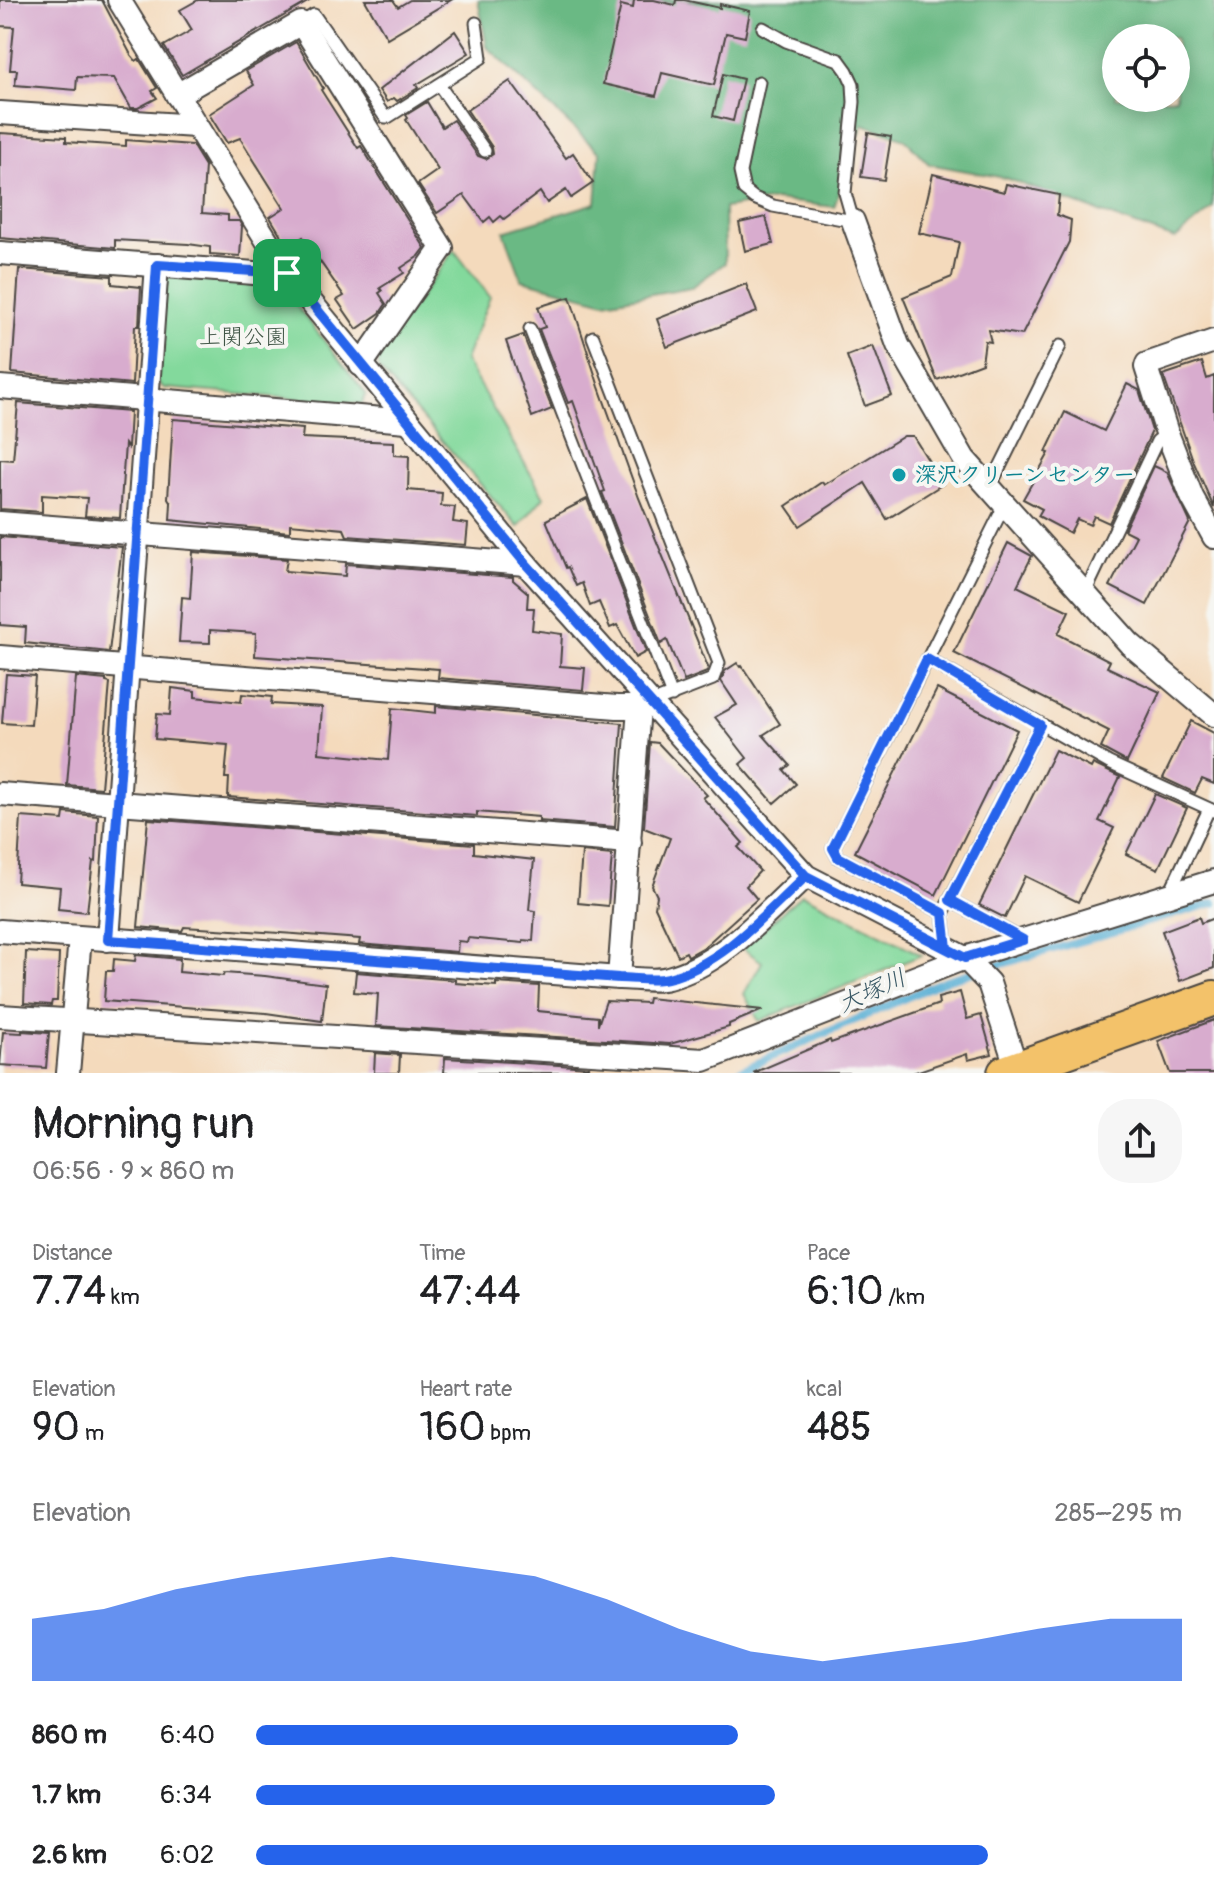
<!DOCTYPE html>
<html lang="en">
<head>
<meta charset="utf-8">
<style>
	body { margin:0; font-family:Pangolin,"Klee One",sans-serif; background:#f6f6f6; color:#202124; height:100vh; display:flex; flex-direction:column; font-size:30px; white-space:nowrap }
	* { box-sizing:border-box; margin:0 }
	p { font-size:26px; color:#757577 }
	.icon { flex:none; width:44px; height:44px; fill:none; stroke:currentColor; stroke-width:2; stroke-linecap:round; stroke-linejoin:round }
	.map { position:relative; height:1073px; overflow:hidden }
	.details { display:flex; flex-direction:column; background:#fff; flex:1 }
	.details>* { flex:none }
	.fabs { position:absolute; left:1102px; top:24px; display:grid; gap:16px }
	.fabs a { display:grid; place-items:center; width:88px; height:88px; border-radius:50%; background:#fff; box-shadow:0 4px 20px #0003; font-size:40px }
	.pin { position:absolute; display:grid; place-items:center; width:68px; height:68px; color:#fff; margin:-34px; border-radius:16px; box-shadow:0 4px 12px #0006 }
	.round { display:grid; place-items:center; flex:none; width:84px; height:84px; border-radius:32px; background:#f6f6f6 }
	.head { display:flex; align-items:center; justify-content:space-between; height:136px; padding:0 32px }
	h1 { font-size:44px; font-weight:600; line-height:60px }
	.figures { display:grid; grid-template-columns:repeat(3,1fr); gap:12px; height:136px; padding:8px 32px }
	.figures div { display:grid; align-content:center }
	.figures b { font-size:40px; font-weight:600 }
	.figures small { font-size:22px; font-weight:400 }
	.figures p { font-size:22px }
	.chart { height:224px; padding:16px 32px }
	.chart p { display:flex; justify-content:space-between }
	.chart svg { width:100%; height:144px; margin-top:8px; fill:#2563eb; opacity:.7 }
	ul { padding:0 32px; list-style:none; font-size:26px }
	li { display:grid; grid-template-columns:128px 96px 1fr; align-items:center; height:60px }
	li i { height:20px; border-radius:10px; background:#2563eb }
	.map>svg:first-child { display:block }
	.green { fill:#83d99c; stroke:#578264; stroke-width:2 }
	.forest { fill:#6ab984; stroke:#4a7258; stroke-width:2; fill-rule:evenodd }
	.lines { fill:none; stroke-linecap:round; stroke-linejoin:round }
	.stream { stroke:#57aed4; stroke-width:8 }
	.building { fill:#d8acce }
	.service-casing { stroke:#494541; stroke-width:15 }
	.minor-casing { stroke:#494541; stroke-width:26 }
	.primary-casing { stroke:#494541; stroke-width:38 }
	.service { stroke:#fff; stroke-width:11 }
	.minor { stroke:#fff; stroke-width:22 }
	.primary { stroke:#f3c26a; stroke-width:34 }
	.route-casing { stroke:#fff; stroke-width:16 }
	.route { stroke:#2563eb; stroke-width:10 }
	.culture-dot { fill:#0f9aa8; stroke:#f6f6f2; stroke-width:3 }
	.labels { text-anchor:middle; dominant-baseline:central; stroke-width:8; stroke-linejoin:round; paint-order:stroke }
	.park-label { font-size:22px; fill:#415647; stroke:#f6f6f2 }
	.culture-label { font-size:22px; font-weight:bold; fill:#0d838f; stroke:#f6f6f2; text-anchor:start }
	.water-label { font-size:24px; font-style:italic; fill:#3a5966; stroke:#f6f6f2 }
</style>
</head>
<body>
<div class="map">
<svg width="1214" height="1073" viewBox="0 0 1214 1073">
	<rect width="100%" height="100%" fill="#f6f6f2"/>
	<filter id="ink" filterUnits="userSpaceOnUse"><feTurbulence type="fractalNoise" baseFrequency=".0125" numOctaves="2"/><feDisplacementMap in="SourceGraphic" scale="16" xChannelSelector="R" yChannelSelector="G"/><feConvolveMatrix kernelMatrix="1 2 1 2 8 2 1 2 1" color-interpolation-filters="sRGB"/></filter>
	<filter id="wash" filterUnits="userSpaceOnUse"><feTurbulence type="fractalNoise" baseFrequency=".006" numOctaves="4" result="noise"/><feDisplacementMap in="SourceGraphic" scale="32" xChannelSelector="R" yChannelSelector="G"/><feGaussianBlur stdDeviation="1.8" result="paint"/><feColorMatrix in="noise" values="0 0 0 0 0 0 0 0 0 0 0 0 0 0 0 0 0 1.4 0 .05"/><feComposite in="paint" operator="in"/></filter>
	<g filter="url(#wash)">
		<rect width="100%" height="100%" fill="#f4dabc"/>
		<!-- green -->
		<g class="green">
			<path d="M454 250 490 297 465 360 544 497 518 527 379 369 378 356Z"/>
			<path d="M172 273 273 282 281 286 366 394 362 404 164 388 156 381 163 280Z"/>
			<path d="M802 894 922 955 759 1021 744 994 762 962 742 948Z"/>
		</g>
		<!-- forest -->
		<path class="forest" d="M478 0H1214V31L1211 40 1214 81 1213 208 1175 239 1005 178 929 164 905 139 863 124 834 207 775 200 724 208 725 263 692 287 605 302 522 280 504 231 596 203 600 153 487 47ZM1116 38H1176V98H1116Z"/>
		<g class="lines">
			<!-- stream -->
			<path class="stream" d="M735 1073 946 980 1214 903"/>
		</g>
		<g id="blocks">
			<!-- building -->
			<g class="building">
				<path d="M0 0H102L131 55 136 61 139 59 157 88 152 91 157 98 138 108H131L114 78 77 77 76 90 15 85 17 70H10L14 27 0 26Z"/>
				<path d="M198 0H311L182 75 164 46 192 30 180 10Z"/>
				<path d="M365 0H393L398 7 410 0H451L387 38Z"/>
				<path d="M634 0H654L675 5 676 0H684L720 8V4L750 11 745 37 726 33 714 85 662 73 656 96 603 84 621 5 633 8Z"/>
				<path d="M455 31 469 53 416 85 418 88 397 101 394 98 387 102 379 90Z"/>
				<path d="M296 42 323 88 321 90 358 148 361 146 425 248 419 256 401 268 404 273 380 288 382 291 379 293 386 304 380 313 357 329 337 300 344 296 303 237 288 247 270 217 284 208 240 138 227 143 209 114 254 85 246 71Z"/>
				<path d="M723 74 743 79 733 121 713 116Z"/>
				<path d="M510 81 566 158 573 153 593 183 571 198 566 190 547 203 540 192 504 219 501 216 494 222 490 217 484 222 464 195 437 213 418 184 438 170 406 120 408 118 406 115 427 102 442 127 453 120 478 156 486 159 493 154 492 147 467 110Z"/>
				<path d="M0 133 66 137V142L126 146V140L192 145 205 166 202 213 228 215V221H239L242 226 240 256 210 254V247L188 244 115 240V248L0 238Z"/>
				<path d="M868 133 891 137 884 180 861 177Z"/>
				<path d="M933 174 1004 192 1006 184 1059 195 1057 215 1071 220 1069 242 1022 335 988 330 991 342 985 341 982 363 937 380 903 297 952 277 959 242 919 233Z"/>
				<path d="M766 217 773 244 745 251 739 223Z"/>
				<path d="M19 269 112 276V284L141 287 139 326H135L132 384 12 373Z"/>
				<path d="M746 284 757 312 667 347 657 319Z"/>
				<path d="M570 297 599 387 639 498 708 667 707 672 684 681 667 640 661 644 602 492 605 491 573 401 568 403 539 329 545 327 538 307Z"/>
				<path d="M523 335 552 409 532 417 506 341Z"/>
				<path d="M873 346 892 396 865 406 847 356Z"/>
				<path d="M1202 362 1207 379 1214 376V508L1194 463 1163 375Z"/>
				<path d="M1127 384 1139 390 1152 431 1109 523 1094 516 1090 525 1077 519 1070 533 1038 516 1042 509 1023 499 1049 453 1046 452 1065 412 1104 431Z"/>
				<path d="M18 403 130 412 128 448 125 444 120 518 85 516 87 498 42 495V512L0 509V459L13 460Z"/>
				<path d="M173 419 303 429 302 438 394 442V455L409 456 408 490 442 493 441 506 455 507 453 522 468 524 466 545 347 536 344 529 290 524V532L170 520 171 503 168 498Z"/>
				<path d="M904 436H913L943 484 887 519 865 483 800 526 786 506 822 482 824 485Z"/>
				<path d="M1154 466 1167 472 1190 522 1147 605 1110 586 1136 536 1124 530Z"/>
				<path d="M587 499 646 652 635 658 617 625 610 628 599 602 590 606 582 583 576 586 568 567 566 568 546 520Z"/>
				<path d="M0 537 122 547 109 652 25 643 26 627 0 625Z"/>
				<path d="M1008 543 1032 556 1017 586 1069 611 1058 634 1110 661 1107 667 1160 692 1127 762 1101 748 1109 731 954 653Z"/>
				<path d="M193 552 287 559 285 571 345 576 346 564 513 577V580L528 593 527 608H534L532 630 562 634 560 666 585 668 583 690 438 678 439 669 255 656 256 633 210 630V643L179 642 182 597 190 598Z"/>
				<path d="M737 663 740 667 742 666 780 724 763 735 790 765 784 770 796 784 774 803 740 764 747 758 715 717 737 705 721 681 725 671Z"/>
				<path d="M6 674 35 676 31 725 2 723Z"/>
				<path d="M76 677 106 680V682L110 683 101 788 67 785Z"/>
				<path d="M172 688 195 691V697L241 702 242 694 272 697 271 704 322 707 319 753 388 760 392 708 436 713V706L622 723 615 827 539 821V817L477 812V816L228 797 229 778H225L228 745 155 739 157 714 170 715Z"/>
				<path d="M937 689 1017 730 936 895 855 852Z"/>
				<path d="M1191 721 1214 733V784L1202 779 1195 793 1163 778Z"/>
				<path d="M650 742 658 743 707 795 703 798 743 843 738 847 760 871 746 886 757 899 704 947 688 956 686 952 678 956 655 907 657 896 652 886 670 838 644 828Z"/>
				<path d="M1055 750 1091 768 1093 764 1120 777 1099 821 1114 828 1078 902 1025 876 1005 918 979 905Z"/>
				<path d="M1155 794 1187 808 1158 869 1126 854Z"/>
				<path d="M64 813 98 816 96 862 93 861 87 912 58 909 60 887 17 883 21 817 63 820Z"/>
				<path d="M148 819 474 844V853L534 860 529 910 535 911 533 941 523 940V943L468 938 467 942 458 941 457 952 359 944 360 939 295 934 184 927 182 931 138 927Z"/>
				<path d="M582 852 612 855 608 906 578 903Z"/>
				<path d="M1199 917 1201 923 1214 918V968L1180 981 1162 931Z"/>
				<path d="M26 952 59 954 57 1001H52L51 1005 24 1003Z"/>
				<path d="M136 955 180 959 179 972 223 976 224 973 265 976 326 984 322 1021 266 1013 104 1001 106 971H113L114 959 135 961Z"/>
				<path d="M356 972 455 980V983L496 986V983L539 986 538 1011 598 1017V1025L606 1001 647 1003 648 998 763 1010 729 1024V1027L670 1044 376 1026 378 994 354 992Z"/>
				<path d="M960 992 967 1019 981 1015 992 1054 968 1060 967 1054 913 1073H753L830 1040 831 1043 939 1004 938 998Z"/>
				<path d="M1214 1020V1073H1170L1158 1041Z"/>
				<path d="M22 1031 49 1033 46 1068 0 1065 3 1032 22 1033Z"/>
				<path d="M375 1053 400 1055 399 1073H374Z"/>
				<path d="M445 1058 590 1067 569 1073H444Z"/>
			</g>
		</g>
	</g>
	<g filter="url(#ink)">
		<use href="#blocks" fill-opacity="0" stroke="#494541" stroke-width="2"/>
		<g class="lines">
			<!-- service casing -->
			<g class="service-casing">
				<g id="service">
					<path d="M301 23 314 15 385 117H388L481 58 476 23"/>
					<path d="M759 82 740 172 744 190 754 198 773 206 853 221 845 193 854 102 853 84 847 71 839 60 786 41 763 28"/>
					<path d="M439 85 485 151"/>
					<path d="M530 329 672 696"/>
					<path d="M593 337 719 663 713 679 651 703"/>
					<path d="M990 487 1060 346"/>
					<path d="M1005 504 833 848 838 857 943 913 1040 725"/>
					<path d="M1084 595 1157 441 1167 433"/>
					<path d="M927 659 1109 763 1214 811"/>
					<path d="M1170 892 1209 809"/>
					<path d="M950 900 1020 938"/>
					<path d="M943 913 947 948"/>
				</g>
			</g>
			<!-- minor casing -->
			<g class="minor-casing">
				<g id="minor">
					<path d="M119 0 287 273 526 564 806 876 965 958 989 983 1017 1069"/>
					<path d="M177 95 301 23 442 248 361 365"/>
					<path d="M0 113 195 126"/>
					<path d="M853 221 898 345 964 459 1130 644 1214 715"/>
					<path d="M0 253 254 273H287"/>
					<path d="M1214 341 1147 364 1146 367 1167 433 1192 497 1214 537"/>
					<path d="M0 387 407 421"/>
					<path d="M0 523 526 564"/>
					<path d="M0 657 617 707H639L651 703"/>
					<path d="M0 794 630 842"/>
					<path d="M0 931 619 978C634 978 654 982 668 978 723 964 766 913 806 876"/>
					<path d="M108 940 157 265"/>
					<path d="M619 978 639 707"/>
					<path d="M0 1016 704 1060 965 958 1214 881"/>
					<path d="M68 1073 80 938"/>
				</g>
			</g>
			<!-- primary casing -->
			<g class="primary-casing">
				<path id="primary" d="M1005 1073 1214 998"/>
			</g>
			<!-- service -->
			<use href="#service" class="service"/>
			<!-- minor -->
			<use href="#minor" class="minor"/>
			<!-- primary -->
			<use href="#primary" class="primary"/>
		</g>
	</g>
	<g class="lines" filter="url(#ink)">
		<!-- route casing -->
		<g class="route-casing">
			<path id="route" d="M287 273 157 265 108 940 619 978C635 978 654 982 668 978 723 964 766 913 806 876L947 948 943 913 838 857 833 848 927 659 1040 725 950 900 1023 940 965 958 806 876 526 564 287 273"/>
		</g>
		<!-- route -->
		<use href="#route" class="route"/>
	</g>
	<!-- markers -->
	<circle class="culture-dot" cx="899" cy="475" r="8"/>
	<g class="labels">
		<!-- park labels -->
		<g class="park-label">
			<text x="243" y="337">上関公園</text>
		</g>
		<!-- culture labels -->
		<g class="culture-label">
			<text x="915" y="475">深沢クリーンセンター</text>
		</g>
		<!-- water labels -->
		<g class="water-label">
			<text transform="translate(872 991) rotate(-24)">大塚川</text>
		</g>
	</g>
</svg>
<div class="fabs">
<a><svg class="icon" aria-label="locate" viewBox="0 0 24 24"><circle cx="12" cy="12" r="6"/><path d="M12 2v4M12 18v4M2 12h4M18 12h4"/></svg></a>
</div>
<div class="pin" style="left:287px;top:273px;background:#1e9e55"><svg class="icon" aria-label="arrive" viewBox="0 0 24 24"><path d="M6 21V4h12l-3 4 3 4H6"/></svg></div>
</div>
<section class="details">
<div class="head"><div><h1>Morning run</h1><p>06:56 · 9 × 860 m</p></div><a class="round"><svg class="icon" aria-label="share" viewBox="0 0 24 24"><path d="M12 15V3M7 8l5-5 5 5M5 13v7h14v-7"/></svg></a></div>
<div class="figures">
<div><p>Distance</p><b>7.74<small> km</small></b></div>
<div><p>Time</p><b>47:44</b></div>
<div><p>Pace</p><b>6:10<small> /km</small></b></div>
</div>
<div class="figures">
<div><p>Elevation</p><b>90<small> m</small></b></div>
<div><p>Heart rate</p><b>160<small> bpm</small></b></div>
<div><p>kcal</p><b>485</b></div>
</div>
<div class="chart"><p><span>Elevation</span>285–295 m</p>
<svg viewBox="0 0 160 44" preserveAspectRatio="none"><path d="M0 44V25L10 22L20 16L30 12L40 9L50 6L60 9L70 12L80 19L90 28L100 35L110 38L120 35L130 32L140 28L150 25L160 25V44z"/></svg>
</div>
<ul>
<li><b>860 m</b>6:40<i style="width:52%"></i></li>
<li><b>1.7 km</b>6:34<i style="width:56%"></i></li>
<li><b>2.6 km</b>6:02<i style="width:79%"></i></li>
</ul>
</section>
</body>
</html>
